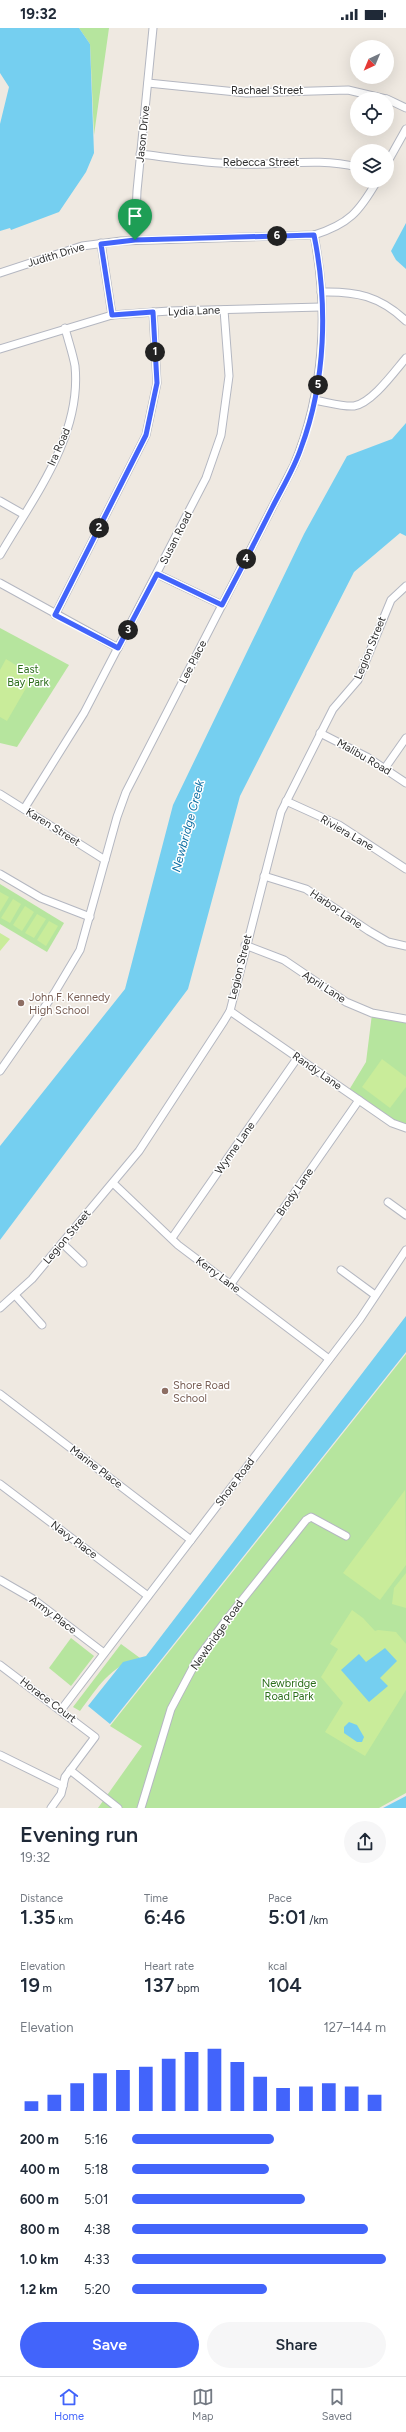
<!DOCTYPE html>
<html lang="en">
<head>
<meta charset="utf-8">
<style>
	body { margin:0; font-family:Figtree,sans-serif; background:#f6f6f7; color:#1f2937; height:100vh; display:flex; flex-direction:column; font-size:15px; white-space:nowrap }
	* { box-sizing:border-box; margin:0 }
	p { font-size:13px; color:#747a83 }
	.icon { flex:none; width:22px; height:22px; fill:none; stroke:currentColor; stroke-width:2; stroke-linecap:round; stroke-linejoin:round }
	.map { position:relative; height:1780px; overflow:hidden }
	.sheet { display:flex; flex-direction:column; background:#fff; flex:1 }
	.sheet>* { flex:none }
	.needle { width:26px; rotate:224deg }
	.tools { position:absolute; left:350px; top:12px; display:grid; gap:8px }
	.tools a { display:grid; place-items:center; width:44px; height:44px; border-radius:50%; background:#fff; box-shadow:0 4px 16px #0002; font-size:20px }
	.pin { position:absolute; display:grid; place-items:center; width:34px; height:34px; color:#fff; margin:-41px -17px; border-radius:50% 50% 50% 0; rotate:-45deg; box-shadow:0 0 4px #0007 }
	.pin .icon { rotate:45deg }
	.km { position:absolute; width:20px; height:20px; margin:-10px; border-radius:50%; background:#222; color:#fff; font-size:11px; line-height:20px; text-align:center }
	.round { display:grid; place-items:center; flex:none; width:42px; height:42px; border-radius:21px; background:#f6f6f7 }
	.head { display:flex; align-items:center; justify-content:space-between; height:68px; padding:0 20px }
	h1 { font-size:22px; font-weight:600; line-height:30px }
	.figures { display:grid; grid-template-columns:repeat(3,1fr); gap:6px; height:68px; padding:4px 20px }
	.figures div { display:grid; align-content:center }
	.figures b { font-size:20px; font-weight:600 }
	.figures small { font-size:11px; font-weight:400 }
	.figures p { font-size:11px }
	.chart { height:112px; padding:8px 20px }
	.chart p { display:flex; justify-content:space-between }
	.chart svg { width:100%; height:72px; margin-top:4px; stroke:#4264fb; stroke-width:6 }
	.cta { display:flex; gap:8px; margin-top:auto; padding:8px 20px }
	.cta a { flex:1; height:46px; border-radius:24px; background:#4264fb; color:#fff; font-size:16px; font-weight:600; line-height:46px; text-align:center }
	.cta a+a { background:#f6f6f7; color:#1f2937 }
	ul { padding:0 20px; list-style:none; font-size:13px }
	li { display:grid; grid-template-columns:64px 48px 1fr; align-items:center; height:30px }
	li i { height:10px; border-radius:5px; background:#4264fb }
	.status { display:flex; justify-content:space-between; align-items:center; height:28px; padding:0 20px; background:#fff; direction:ltr }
	.status svg { height:11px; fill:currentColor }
	.tabs { display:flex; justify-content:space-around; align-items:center; height:56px; border-top:1px solid #e0e1e3; background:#fff; font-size:11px; color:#747a83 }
	.tabs a { display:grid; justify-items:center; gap:2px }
	.tabs .on { color:#4264fb }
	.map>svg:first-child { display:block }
	.green { fill:#b6e59e }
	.pitch { fill:#c9ec9a }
	.water { fill:#75cff0 }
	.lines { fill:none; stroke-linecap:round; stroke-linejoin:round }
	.street-casing { stroke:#b4b7c1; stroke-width:9 }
	.street { stroke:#fff; stroke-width:7 }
	.route-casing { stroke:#fff; stroke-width:8 }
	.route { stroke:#4264fb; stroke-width:5 }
	.education-dot { fill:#8d6e63; stroke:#fff; stroke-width:1.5 }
	.labels { text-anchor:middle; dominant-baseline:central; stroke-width:3; stroke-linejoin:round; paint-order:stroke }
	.street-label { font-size:11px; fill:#2e2e2e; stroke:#fff }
	.park-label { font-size:11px; fill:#2c6e1b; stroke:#fff }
	.education-label { font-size:11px; fill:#785e54; stroke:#fff; text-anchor:start }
	.water-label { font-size:12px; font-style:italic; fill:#0d6fa3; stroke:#fff }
</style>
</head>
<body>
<div class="status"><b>19:32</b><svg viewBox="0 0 49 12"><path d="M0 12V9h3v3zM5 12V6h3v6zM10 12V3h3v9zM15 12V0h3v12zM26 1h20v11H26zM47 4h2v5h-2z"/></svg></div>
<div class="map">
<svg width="406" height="1780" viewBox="0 0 406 1780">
	<rect width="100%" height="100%" fill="#efe9e1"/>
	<!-- green -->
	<g class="green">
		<path d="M79 0H109L94 107 90 16Z"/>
		<path d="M0 600 69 637 17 719 0 715Z"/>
		<path d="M0 856 64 895 47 924 0 896Z"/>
		<path d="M372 986 406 992V1098L392 1093 349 1062 366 1034Z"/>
		<path d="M406 1326V1765L379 1780H98L142 1718 110 1698Z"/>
		<path d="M71 1610 94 1628 71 1658 49 1640Z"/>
		<path d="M121 1616 140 1630C110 1638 98 1659 80 1683L73 1679Z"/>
	</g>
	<!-- pitch -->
	<g class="pitch">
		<path d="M6 631 33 648 7 693 0 689V642Z"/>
		<path d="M0 864 9 869 0 884Z"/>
		<path d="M13 871 21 876 10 895 1 890Z"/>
		<path d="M25 878 34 884 22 903 13 897Z"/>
		<path d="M37 886 46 891 34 910 25 905Z"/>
		<path d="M49 893 58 898 46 918 37 912Z"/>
		<path d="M0 905 10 911 0 923Z"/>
		<path d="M382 1031 406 1049V1059L390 1080 362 1059Z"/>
		<path d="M405 1462 406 1537 380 1572 343 1545Z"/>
		<path d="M406 1545V1580L392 1576 394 1560Z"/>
		<path d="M352 1582 363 1590 375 1603 378 1602 396 1604 406 1616V1662L365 1728 325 1704 343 1675 321 1649 338 1621 330 1616Z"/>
	</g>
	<!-- water -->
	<g class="water">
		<path d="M0 0H79L90 16 94 125 86 144 59 184 11 202 10 200 0 203V96L9 59 0 45Z"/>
		<path d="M406 195V241L396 232 391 223Z"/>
		<path d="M406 395V508L400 505 354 544 240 768 188 961 0 1212V1118L125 961 173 777 304 506 347 428 392 411Z"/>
		<path d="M406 1288V1324L110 1696 88 1678 123 1634 146 1628Z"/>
		<path d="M385 1620 397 1633 380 1650 388 1658 369 1674 341 1642 359 1626 366 1634Z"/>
		<path d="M349 1694 357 1697 364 1709 362 1714H357L344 1705V1699Z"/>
		<path d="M406 1768V1780H383Z"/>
	</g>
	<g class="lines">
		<!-- street casing -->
		<g class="street-casing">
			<g id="street">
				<path d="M148 55 246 65 348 62 386 71"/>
				<path d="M387 71 406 80"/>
				<path d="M140 126C173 130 205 135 238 136 278 138 318 129 357 139"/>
				<path d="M387 135 406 101"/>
				<path d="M135 212 137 163 153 0"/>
				<path d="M101 215 112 287"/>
				<path d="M0 245 82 218 121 213 314 207C349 196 359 184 377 153"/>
				<path d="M321 264C356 263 380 268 406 293"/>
				<path d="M0 321 112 287 169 283 321 279"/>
				<path d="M314 372C327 374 342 379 354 378 372 375 394 344 406 330"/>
				<path d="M0 473 23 486"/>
				<path d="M0 527C33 470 82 408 75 338 73 326 68 312 65 300"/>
				<path d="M157 546 222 577"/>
				<path d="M0 555 118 620"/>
				<path d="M55 587 146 407 157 355 153 284"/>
				<path d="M320 705 367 729 406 755"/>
				<path d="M385 740 406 710"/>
				<path d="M0 766 105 832"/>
				<path d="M286 773 339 797 406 841"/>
				<path d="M24 781 84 685 206 450 221 407 229 348 224 282"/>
				<path d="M0 846 41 870 90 889"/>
				<path d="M264 848 306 861 369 903 388 914 406 918"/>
				<path d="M245 917 284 932 346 974 372 985 406 991"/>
				<path d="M230 983 392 1095 406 1100"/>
				<path d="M0 1043 55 964 80 922 117 789 126 764 294 437C324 364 329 284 314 207"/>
				<path d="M113 1155 178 1217 329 1331"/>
				<path d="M388 1174 406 1187"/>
				<path d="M172 1210 298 1029"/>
				<path d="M62 1215 83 1235"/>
				<path d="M341 1242 375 1267"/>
				<path d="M231 1256 359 1072"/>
				<path d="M15 1267 42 1297"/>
				<path d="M0 1280 32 1251 139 1123 224 993 230 983 281 784 333 681 358 652 391 572 406 558"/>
				<path d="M0 1366 191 1512"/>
				<path d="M0 1456 148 1568"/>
				<path d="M0 1552 33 1571 104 1625"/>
				<path d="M0 1637 95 1709 65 1749 61 1766 51 1780"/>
				<path d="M61 1682 360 1291 406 1222"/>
				<path d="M0 1727 63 1758"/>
				<path d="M70 1742 118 1780"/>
				<path d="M141 1780 171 1681 198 1630 227 1591 306 1492 311 1489 346 1508"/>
			</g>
		</g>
		<!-- street -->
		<use href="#street" class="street"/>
	</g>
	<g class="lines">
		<!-- route casing -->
		<g class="route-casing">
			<path id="route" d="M314 207C328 276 326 353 301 420 294 441 282 460 272 480 256 512 239 545 222 577L157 546 118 620 55 587 146 407 157 355 153 284 112 287 101 216 135 212Z"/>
		</g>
		<!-- route -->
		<use href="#route" class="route"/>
	</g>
	<!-- markers -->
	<g class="education-dot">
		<circle cx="21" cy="975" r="4"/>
		<circle cx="165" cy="1363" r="4"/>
	</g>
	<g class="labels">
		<!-- street labels -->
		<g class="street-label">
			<text x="267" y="62">Rachael Street</text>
			<text transform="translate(143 106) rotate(-84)">Jason Drive</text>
			<text x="261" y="134">Rebecca Street</text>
			<text transform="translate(56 227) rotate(-17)">Judith Drive</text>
			<text transform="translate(194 283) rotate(-2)">Lydia Lane</text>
			<text transform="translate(59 419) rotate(-66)">Ira Road</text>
			<text transform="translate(176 510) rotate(-63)">Susan Road</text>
			<text transform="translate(370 620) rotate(-68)">Legion Street</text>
			<text transform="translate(193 634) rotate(-63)">Lee Place</text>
			<text transform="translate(364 729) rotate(30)">Malibu Road</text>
			<text transform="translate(53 799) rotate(32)">Karen Street</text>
			<text transform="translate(347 805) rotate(30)">Riviera Lane</text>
			<text transform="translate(336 881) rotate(34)">Harbor Lane</text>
			<text transform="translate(240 939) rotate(-76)">Legion Street</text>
			<text transform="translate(324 959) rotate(33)">April Lane</text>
			<text transform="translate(317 1043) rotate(35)">Randy Lane</text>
			<text transform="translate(235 1120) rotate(-55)">Wynne Lane</text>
			<text transform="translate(295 1164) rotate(-55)">Brody Lane</text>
			<text transform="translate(67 1209) rotate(-50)">Legion Street</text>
			<text transform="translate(218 1247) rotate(37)">Kerry Lane</text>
			<text transform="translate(96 1439) rotate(37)">Marine Place</text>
			<text transform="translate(235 1454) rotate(-53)">Shore Road</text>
			<text transform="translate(74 1512) rotate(37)">Navy Place</text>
			<text transform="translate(53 1587) rotate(37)">Army Place</text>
			<text transform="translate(217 1607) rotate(-55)">Newbridge Road</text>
			<text transform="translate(48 1672) rotate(37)">Horace Court</text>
		</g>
		<!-- park labels -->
		<g class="park-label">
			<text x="28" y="641">East<tspan x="28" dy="13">Bay Park</tspan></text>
			<text x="289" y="1655">Newbridge<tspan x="289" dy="13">Road Park</tspan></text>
		</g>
		<!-- education labels -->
		<g class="education-label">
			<text x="29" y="969">John F. Kennedy<tspan x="29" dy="13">High School</tspan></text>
			<text x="173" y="1357">Shore Road<tspan x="173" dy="13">School</tspan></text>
		</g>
		<!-- water labels -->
		<g class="water-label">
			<text transform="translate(188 798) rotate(-75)">Newbridge Creek</text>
		</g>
	</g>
</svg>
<div class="tools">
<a><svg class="needle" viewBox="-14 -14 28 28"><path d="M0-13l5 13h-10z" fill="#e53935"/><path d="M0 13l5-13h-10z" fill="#747a83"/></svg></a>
<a><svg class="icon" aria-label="locate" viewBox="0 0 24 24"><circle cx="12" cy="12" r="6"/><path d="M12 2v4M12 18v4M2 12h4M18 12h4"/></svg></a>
<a><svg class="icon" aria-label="layers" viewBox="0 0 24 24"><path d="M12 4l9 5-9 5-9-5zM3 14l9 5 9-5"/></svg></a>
</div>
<div class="pin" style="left:135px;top:212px;background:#1e9e55"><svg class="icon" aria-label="arrive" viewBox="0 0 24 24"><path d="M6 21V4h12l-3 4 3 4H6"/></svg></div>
<b class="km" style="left:155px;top:324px">1</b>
<b class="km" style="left:99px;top:500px">2</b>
<b class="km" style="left:128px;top:602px">3</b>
<b class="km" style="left:246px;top:531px">4</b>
<b class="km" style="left:318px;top:357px">5</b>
<b class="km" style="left:277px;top:208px">6</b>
</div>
<section class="sheet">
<div class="head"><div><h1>Evening run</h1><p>19:32</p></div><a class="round"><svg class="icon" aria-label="share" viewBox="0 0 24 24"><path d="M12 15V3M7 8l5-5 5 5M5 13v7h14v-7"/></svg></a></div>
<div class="figures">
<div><p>Distance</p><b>1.35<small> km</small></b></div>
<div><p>Time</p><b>6:46</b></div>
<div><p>Pace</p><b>5:01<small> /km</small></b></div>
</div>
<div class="figures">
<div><p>Elevation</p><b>19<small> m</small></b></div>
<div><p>Heart rate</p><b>137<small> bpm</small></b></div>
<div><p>kcal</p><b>104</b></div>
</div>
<div class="chart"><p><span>Elevation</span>127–144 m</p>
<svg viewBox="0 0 160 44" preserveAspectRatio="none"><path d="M5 44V38M15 44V34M25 44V27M35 44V21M45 44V19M55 44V17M65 44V12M75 44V8M85 44V6M95 44V14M105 44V23M115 44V30M125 44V29M135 44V27M145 44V29M155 44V34"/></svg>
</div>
<ul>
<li><b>200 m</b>5:16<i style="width:56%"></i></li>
<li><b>400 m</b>5:18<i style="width:54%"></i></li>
<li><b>600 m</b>5:01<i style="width:68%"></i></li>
<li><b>800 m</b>4:38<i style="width:93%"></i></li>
<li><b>1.0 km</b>4:33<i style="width:100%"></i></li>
<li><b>1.2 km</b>5:20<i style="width:53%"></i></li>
</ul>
<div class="cta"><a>Save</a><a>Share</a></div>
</section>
<nav class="tabs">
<a class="on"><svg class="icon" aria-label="home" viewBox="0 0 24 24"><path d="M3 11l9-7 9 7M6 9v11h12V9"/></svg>Home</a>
<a><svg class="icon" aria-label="map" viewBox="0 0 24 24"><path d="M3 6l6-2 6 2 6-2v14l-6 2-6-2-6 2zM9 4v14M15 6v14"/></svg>Map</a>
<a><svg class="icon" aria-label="saved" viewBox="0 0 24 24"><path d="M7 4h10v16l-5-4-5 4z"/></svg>Saved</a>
</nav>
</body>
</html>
